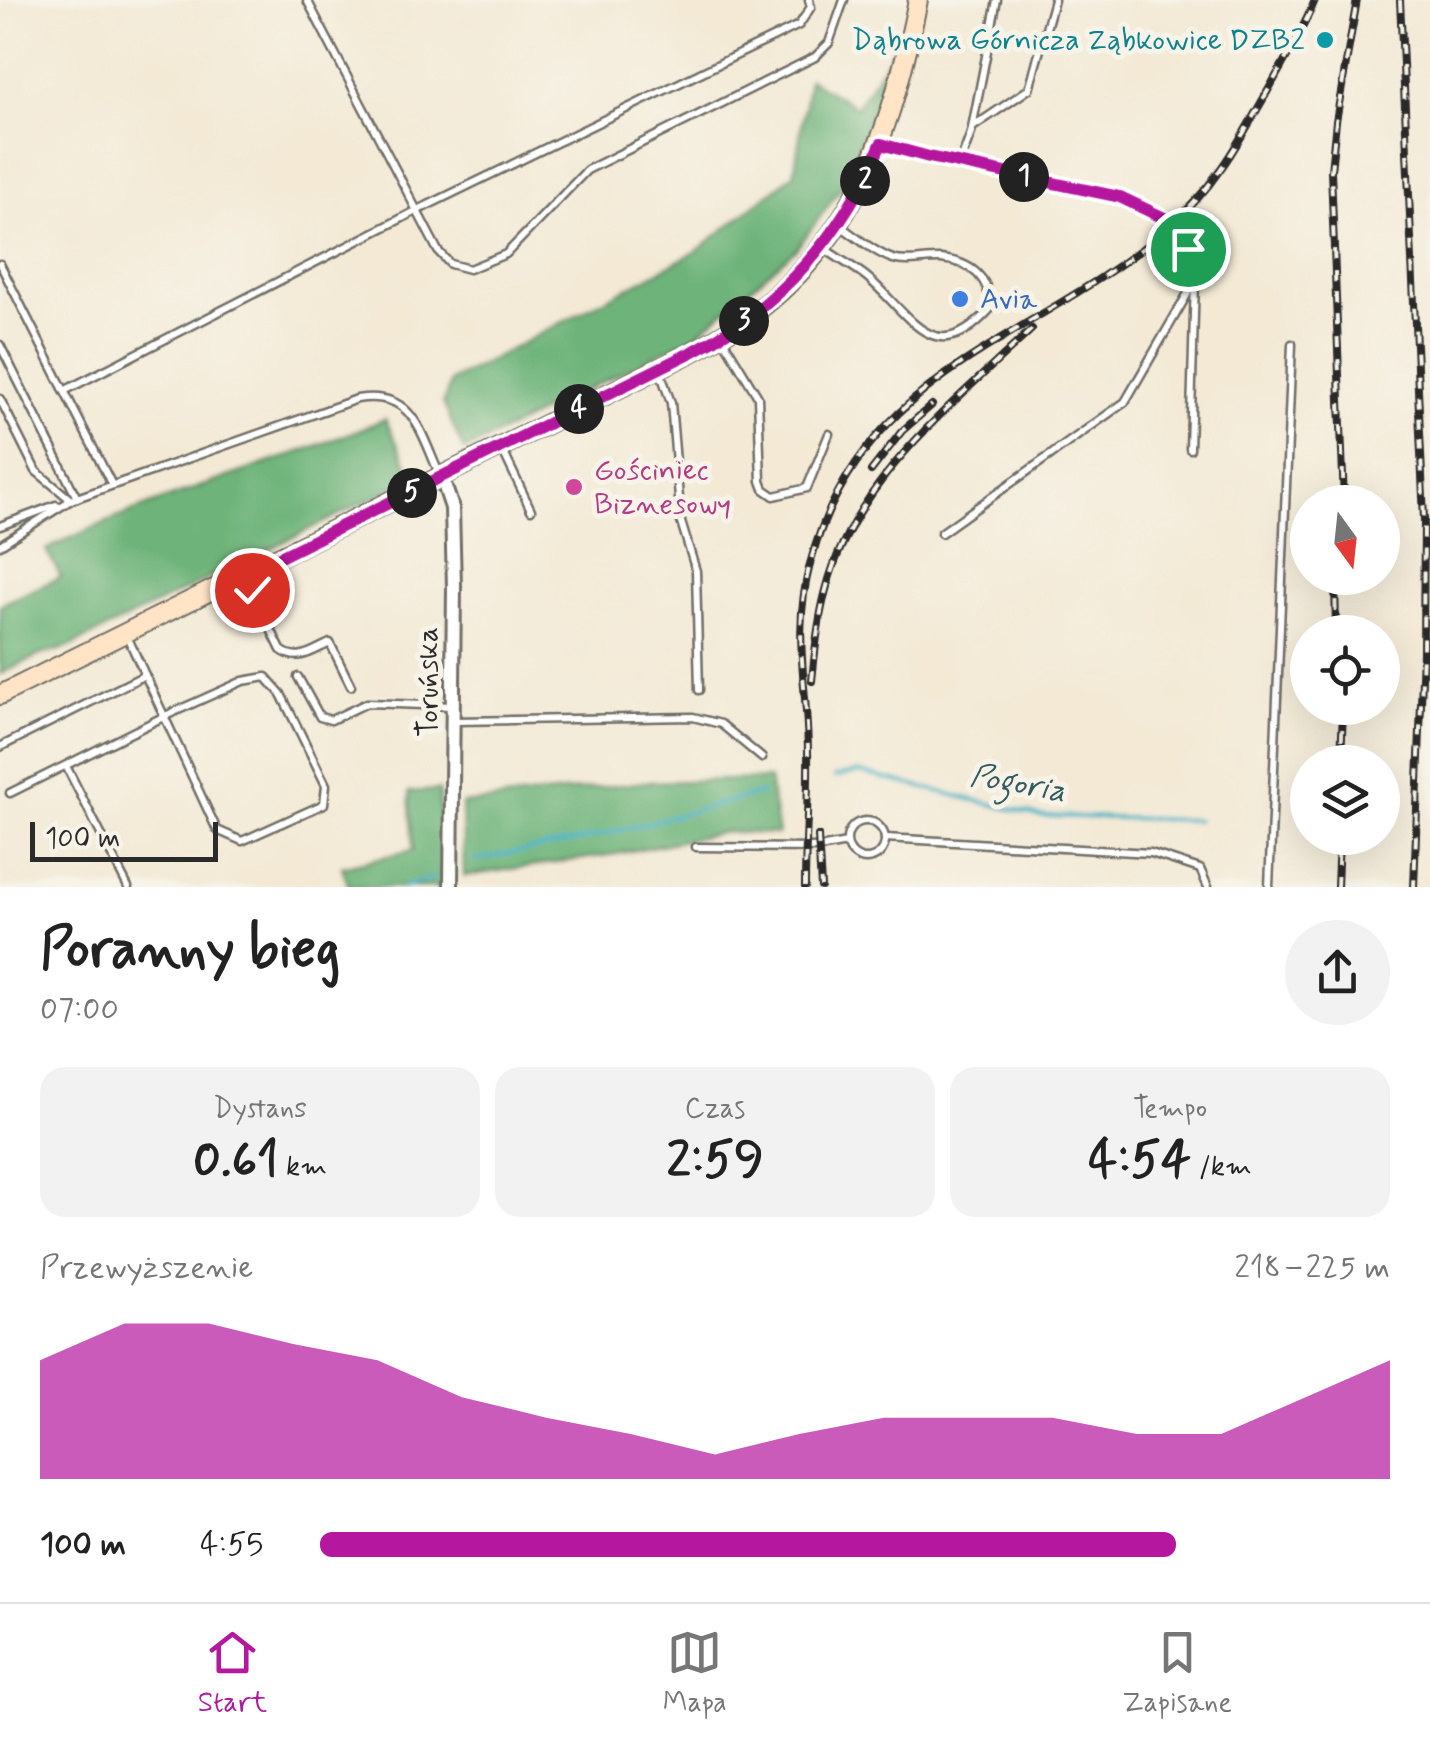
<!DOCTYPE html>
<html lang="pl">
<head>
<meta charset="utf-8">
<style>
	body { margin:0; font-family:Mynerve,sans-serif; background:#f2f2f2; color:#222; height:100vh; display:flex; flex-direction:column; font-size:38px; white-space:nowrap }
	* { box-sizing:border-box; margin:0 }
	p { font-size:32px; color:#767676 }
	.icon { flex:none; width:55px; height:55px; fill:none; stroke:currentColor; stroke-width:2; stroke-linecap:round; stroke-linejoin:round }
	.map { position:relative; height:887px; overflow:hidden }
	.details { display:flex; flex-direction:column; background:#fff; flex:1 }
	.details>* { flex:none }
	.needle { width:65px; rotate:165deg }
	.tools { position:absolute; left:1290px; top:485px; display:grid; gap:20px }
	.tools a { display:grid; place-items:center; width:110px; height:110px; border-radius:50%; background:#fff; box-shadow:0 10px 40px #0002; font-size:50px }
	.scale { position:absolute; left:30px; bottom:25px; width:188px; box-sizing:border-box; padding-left:10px; border:5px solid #2b2b2b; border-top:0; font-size:28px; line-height:35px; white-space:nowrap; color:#2b2b2b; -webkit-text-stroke:8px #f7f3e8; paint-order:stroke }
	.pin { position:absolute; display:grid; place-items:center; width:85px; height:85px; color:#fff; margin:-42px; border:5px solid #fff; border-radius:50%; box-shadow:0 2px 10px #0007 }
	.km { position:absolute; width:50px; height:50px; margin:-25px; border-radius:50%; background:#222; color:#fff; font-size:28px; line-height:50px; text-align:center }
	.round { display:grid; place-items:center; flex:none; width:105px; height:105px; border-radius:52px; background:#f2f2f2 }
	.head { display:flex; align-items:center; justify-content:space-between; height:170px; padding:0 40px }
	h1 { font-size:55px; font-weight:800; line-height:75px }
	.figures { display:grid; grid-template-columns:repeat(3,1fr); gap:15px; height:170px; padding:10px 40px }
	.figures div { display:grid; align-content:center; border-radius:25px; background:#f2f2f2; text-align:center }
	.figures b { font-size:50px; font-weight:800 }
	.figures small { font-size:28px; font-weight:400 }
	.figures p { font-size:28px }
	.chart { height:280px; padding:20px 40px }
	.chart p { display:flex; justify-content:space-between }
	.chart svg { width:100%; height:180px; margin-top:10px; fill:#b5179e; opacity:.7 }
	ul { padding:0 40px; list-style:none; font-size:32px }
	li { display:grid; grid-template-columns:160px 120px 1fr; align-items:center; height:75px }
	li i { height:25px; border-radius:12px; background:#b5179e }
	.dock { display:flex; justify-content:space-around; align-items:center; height:140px; border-top:2px solid #e0e0e0; background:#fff; font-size:28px; color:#767676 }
	.dock a { display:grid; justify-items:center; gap:5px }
	.dock .active { color:#b5179e }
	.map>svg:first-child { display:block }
	.forest { fill:#6eb47a; stroke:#4c7052; stroke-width:2.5 }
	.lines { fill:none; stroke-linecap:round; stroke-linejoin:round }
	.stream { stroke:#45b1c3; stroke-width:4 }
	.lane-casing { stroke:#716e66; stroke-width:11 }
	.street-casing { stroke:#716e66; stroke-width:18 }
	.secondary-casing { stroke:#716e66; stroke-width:22 }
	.lane { stroke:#fff; stroke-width:6 }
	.street { stroke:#fff; stroke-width:12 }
	.secondary { stroke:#ffe4c6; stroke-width:18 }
	.rail-casing { stroke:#2b2b2b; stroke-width:8 }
	.rail { stroke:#f7f3e8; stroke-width:4; stroke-dasharray:11; stroke-linecap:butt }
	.route-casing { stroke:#fff; stroke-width:20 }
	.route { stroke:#b5179e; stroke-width:12 }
	.culture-dot { fill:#0f9aa8; stroke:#f7f3e8; stroke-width:4 }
	.shop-dot { fill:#3f7fe0; stroke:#f7f3e8; stroke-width:4 }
	.hotel-dot { fill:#d1479c; stroke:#f7f3e8; stroke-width:4 }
	.labels { text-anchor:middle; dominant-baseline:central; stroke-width:10; stroke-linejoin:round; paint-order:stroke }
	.culture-label { font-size:30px; fill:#0d838f; stroke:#f7f3e8; text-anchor:end }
	.shop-label { font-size:30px; fill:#366cbe; stroke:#f7f3e8; text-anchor:start }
	.hotel-label { font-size:30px; fill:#b23c85; stroke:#f7f3e8; text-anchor:start }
	.street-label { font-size:30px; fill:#2b2b2b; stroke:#f7f3e8 }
	.water-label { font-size:32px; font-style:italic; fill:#345a60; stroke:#f7f3e8 }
</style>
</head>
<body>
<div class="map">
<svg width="1430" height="887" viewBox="0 0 1430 887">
	<rect width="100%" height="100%" fill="#f7f3e8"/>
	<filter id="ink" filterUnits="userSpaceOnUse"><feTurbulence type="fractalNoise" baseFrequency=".01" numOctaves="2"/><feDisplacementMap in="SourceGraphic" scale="20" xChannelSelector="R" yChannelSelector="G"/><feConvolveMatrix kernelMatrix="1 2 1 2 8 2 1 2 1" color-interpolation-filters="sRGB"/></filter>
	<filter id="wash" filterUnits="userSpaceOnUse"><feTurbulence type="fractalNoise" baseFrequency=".0048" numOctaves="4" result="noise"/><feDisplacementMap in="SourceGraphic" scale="40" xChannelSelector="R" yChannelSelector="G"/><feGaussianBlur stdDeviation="2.25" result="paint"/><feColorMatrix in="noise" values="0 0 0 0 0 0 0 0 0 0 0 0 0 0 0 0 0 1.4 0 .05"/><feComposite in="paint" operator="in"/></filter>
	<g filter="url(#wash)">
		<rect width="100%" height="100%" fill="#f3e9d5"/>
		<!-- forest -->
		<g class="forest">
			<path d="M898 44 844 184 797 248 696 335 464 451 443 403 451 381 697 251 794 174 809 79 856 107Z"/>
			<path d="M385 419 414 478 69 647 40 655 0 674V605L61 577 46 550C154 495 273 467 385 419Z"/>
			<path d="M769 779 778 834 725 832 616 854 464 876 462 804 645 782Z"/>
			<path d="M439 790 441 887H349L342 867 413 850 409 792Z"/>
		</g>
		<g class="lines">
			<!-- stream -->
			<g class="stream">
				<path d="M835 777 858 772 1040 816 1197 820"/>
				<path d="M475 860 582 840 762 793"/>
				<path d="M404 887 433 878"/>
			</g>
		</g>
	</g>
	<g filter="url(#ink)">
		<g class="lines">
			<!-- lane casing -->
			<g class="lane-casing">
				<g id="lane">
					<path d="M307 0 438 251 450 264 469 269 506 254 587 170 815 57 829 43 844 0"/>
					<path d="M973 127 1029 89 1054 0"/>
					<path d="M882 144 929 157 1120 197 1154 211 1165 218 1188 249 1195 280 1190 449"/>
					<path d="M960 163 971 133 997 0"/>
					<path d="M823 247C837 259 854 266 868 278 911 315 934 372 990 309 991 279 972 262 941 259 925 258 908 264 893 259 875 253 855 236 839 225"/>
					<path d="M0 264 112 485"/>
					<path d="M721 336 758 397 761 481 764 489 774 496 807 488 829 434"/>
					<path d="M0 345 77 498"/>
					<path d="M660 371 671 403 681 522 696 571 699 690"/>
					<path d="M64 391 416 211 799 25 811 7 809 0"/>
					<path d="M0 399 36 471 71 500 68 501"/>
					<path d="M502 449 531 510"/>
					<path d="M0 526 56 505"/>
					<path d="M941 533 1125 402 1195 281"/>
					<path d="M0 545 71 500 357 399C413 390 420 431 439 473"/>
					<path d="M245 576 281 650C298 663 312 651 330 643L351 686"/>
					<path d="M298 677 320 717 331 720 367 703 452 706"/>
					<path d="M454 721 693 717 721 724 762 758"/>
					<path d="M0 747 145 675"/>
					<path d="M66 766 128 887"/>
					<path d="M10 793 165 716 243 681 266 677 281 694 326 785 324 804 242 841 217 830 126 634"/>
					<circle cx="866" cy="840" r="19"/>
					<path d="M885 838 1151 853 1200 869 1208 887"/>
					<path d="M696 847 819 848 847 843"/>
					<path d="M1269 887 1292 344"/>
				</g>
			</g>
			<!-- street casing -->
			<g class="street-casing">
				<path id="street" d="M442 478 452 508 454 587 451 887"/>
			</g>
			<!-- secondary casing -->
			<g class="secondary-casing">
				<path id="secondary" d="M0 695 692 352C842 274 886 157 918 0"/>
			</g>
			<!-- lane -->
			<use href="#lane" class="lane"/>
			<!-- street -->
			<use href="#street" class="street"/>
			<!-- secondary -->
			<use href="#secondary" class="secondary"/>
			<!-- rail casing -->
			<g class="rail-casing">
				<g id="rail">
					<path d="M1400 0 1424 519 1423 652 1414 887"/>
					<path d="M871 471 902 431 932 405"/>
					<path d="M1344 502 1331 171 1336 121 1357 0"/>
					<path d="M1335 578 1336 632"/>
					<path d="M812 681C815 651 818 620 826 590 854 480 953 404 1032 329"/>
					<path d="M1341 762 1343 708"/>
					<path d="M818 836 821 887"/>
					<path d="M805 887C805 842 809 796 808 751 807 683 792 633 810 564 862 368 1036 342 1169 227 1214 189 1241 138 1270 87 1286 58 1303 30 1315 0"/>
					<path d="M1337 887 1339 838"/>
				</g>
			</g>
			<!-- rail -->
			<use href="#rail" class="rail"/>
		</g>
	</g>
	<g class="lines" filter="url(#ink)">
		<!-- route casing -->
		<g class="route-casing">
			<path id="route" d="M252 590 244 575 692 352C780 307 843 234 881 144L929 157 1120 197 1164 218 1188 249"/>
		</g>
		<!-- route -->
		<use href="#route" class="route"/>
	</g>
	<!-- markers -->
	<circle class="culture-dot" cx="1325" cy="40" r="10"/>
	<circle class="shop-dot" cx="960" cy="299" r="10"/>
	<circle class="hotel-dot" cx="574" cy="487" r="10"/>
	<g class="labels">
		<!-- culture labels -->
		<g class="culture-label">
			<text x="1305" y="40">Dąbrowa Górnicza Ząbkowice DZB2</text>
		</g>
		<!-- shop labels -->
		<g class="shop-label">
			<text x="980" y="299">Avia</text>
		</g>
		<!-- hotel labels -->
		<g class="hotel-label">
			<text x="594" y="470">Gościniec<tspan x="594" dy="34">Biznesowy</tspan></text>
		</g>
		<!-- street labels -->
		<g class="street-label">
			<text transform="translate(428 682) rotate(-90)">Toruńska</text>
		</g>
		<!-- water labels -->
		<g class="water-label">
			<text transform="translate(1018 784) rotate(10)">Pogoria</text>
		</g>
	</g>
</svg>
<div class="tools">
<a><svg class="needle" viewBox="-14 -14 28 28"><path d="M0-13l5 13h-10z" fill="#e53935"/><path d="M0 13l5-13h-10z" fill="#767676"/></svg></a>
<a><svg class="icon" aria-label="locate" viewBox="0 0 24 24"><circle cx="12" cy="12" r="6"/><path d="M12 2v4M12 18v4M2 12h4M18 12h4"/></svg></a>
<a><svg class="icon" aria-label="layers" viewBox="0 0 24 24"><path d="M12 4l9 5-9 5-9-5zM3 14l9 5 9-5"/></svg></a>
</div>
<div class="scale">100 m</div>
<div class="pin" style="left:1188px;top:249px;background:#1e9e55"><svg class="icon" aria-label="arrive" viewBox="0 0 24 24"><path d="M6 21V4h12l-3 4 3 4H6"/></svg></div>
<div class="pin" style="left:252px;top:590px;background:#d93025"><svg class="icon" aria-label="check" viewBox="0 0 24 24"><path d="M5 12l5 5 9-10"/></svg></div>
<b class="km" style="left:1024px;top:177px">1</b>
<b class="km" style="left:865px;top:181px">2</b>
<b class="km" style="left:744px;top:321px">3</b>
<b class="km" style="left:579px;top:409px">4</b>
<b class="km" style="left:412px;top:493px">5</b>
</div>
<section class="details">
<div class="head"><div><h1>Poranny bieg</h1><p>07:00</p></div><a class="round"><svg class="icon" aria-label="share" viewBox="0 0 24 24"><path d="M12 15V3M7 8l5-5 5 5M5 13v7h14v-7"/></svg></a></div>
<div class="figures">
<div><p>Dystans</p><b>0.61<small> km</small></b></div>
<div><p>Czas</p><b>2:59</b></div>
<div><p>Tempo</p><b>4:54<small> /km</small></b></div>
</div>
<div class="chart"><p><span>Przewyższenie</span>218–225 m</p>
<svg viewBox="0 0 160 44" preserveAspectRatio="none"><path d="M0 44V15L10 6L20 6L30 11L40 15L50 24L60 29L70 33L80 38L90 33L100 29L110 29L120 29L130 33L140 33L150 24L160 15V44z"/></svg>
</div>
<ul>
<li><b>100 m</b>4:55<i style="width:80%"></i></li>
</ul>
</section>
<nav class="dock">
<a class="active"><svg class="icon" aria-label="home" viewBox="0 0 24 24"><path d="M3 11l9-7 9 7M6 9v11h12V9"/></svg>Start</a>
<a><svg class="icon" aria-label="map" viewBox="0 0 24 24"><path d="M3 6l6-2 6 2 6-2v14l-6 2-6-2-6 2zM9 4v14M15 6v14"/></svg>Mapa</a>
<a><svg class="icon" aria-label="saved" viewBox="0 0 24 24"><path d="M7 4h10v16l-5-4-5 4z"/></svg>Zapisane</a>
</nav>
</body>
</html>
